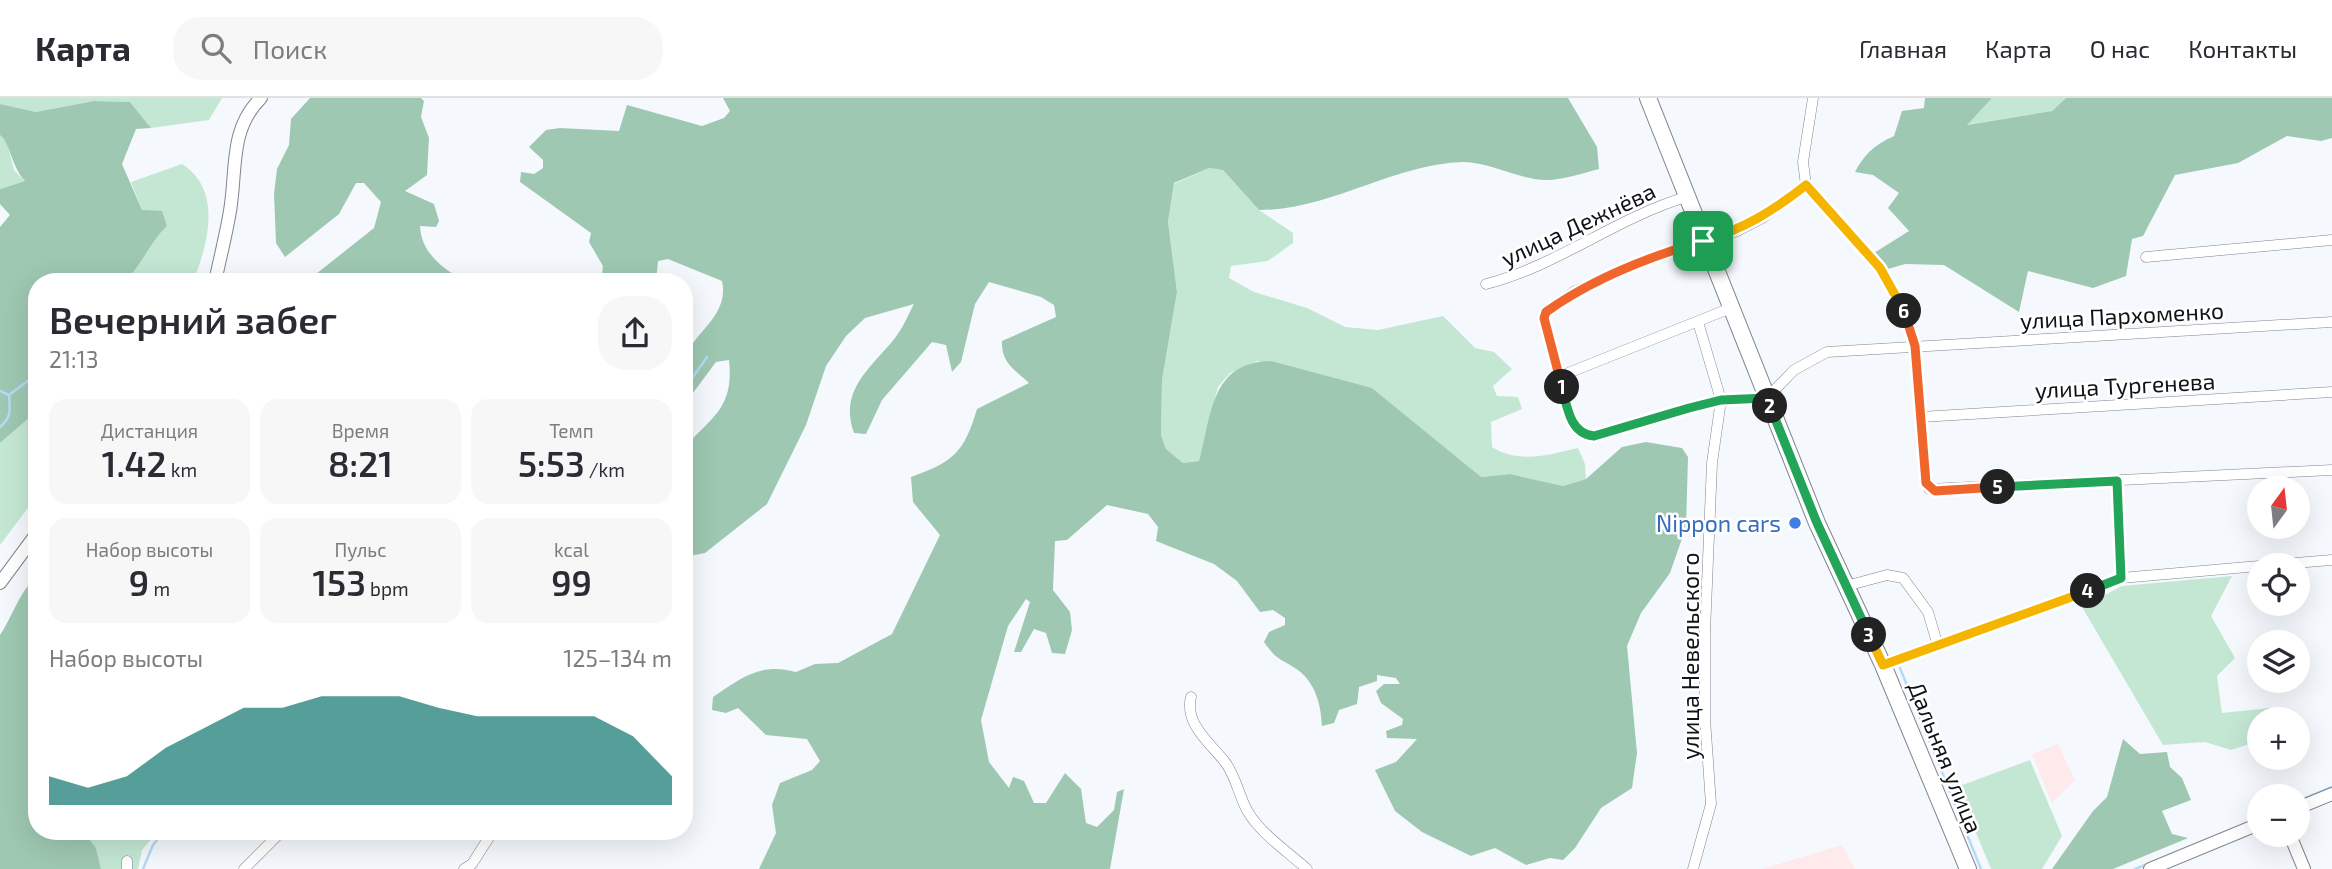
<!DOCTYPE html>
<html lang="ru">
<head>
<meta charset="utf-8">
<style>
	body { margin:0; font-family:"Exo 2",sans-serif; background:#f7f7f7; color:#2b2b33; height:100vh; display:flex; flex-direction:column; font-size:26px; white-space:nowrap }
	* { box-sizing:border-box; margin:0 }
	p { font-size:23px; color:#7c7c81 }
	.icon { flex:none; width:38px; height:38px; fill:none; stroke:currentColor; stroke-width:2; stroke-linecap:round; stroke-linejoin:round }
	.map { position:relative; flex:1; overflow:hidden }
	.drawer { position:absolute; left:28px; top:175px; width:665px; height:567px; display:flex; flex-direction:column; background:#fff; border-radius:28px; box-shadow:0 7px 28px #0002 }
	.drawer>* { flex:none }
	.needle { width:46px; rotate:15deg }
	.controls { position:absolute; left:2247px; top:378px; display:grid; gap:14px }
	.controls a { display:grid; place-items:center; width:63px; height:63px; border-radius:50%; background:#fff; box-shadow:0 7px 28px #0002; font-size:35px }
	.pin { position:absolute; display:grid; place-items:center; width:60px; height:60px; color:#fff; margin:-30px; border-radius:14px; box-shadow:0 4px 10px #0006 }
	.km { position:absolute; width:35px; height:35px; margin:-18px; border-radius:50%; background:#222; color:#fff; font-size:19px; line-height:35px; text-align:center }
	.round { display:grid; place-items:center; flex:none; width:74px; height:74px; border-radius:28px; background:#f7f7f7 }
	.headline { display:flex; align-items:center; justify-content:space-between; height:119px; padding:0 21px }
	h1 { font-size:38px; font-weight:600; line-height:52px }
	.stats { display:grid; grid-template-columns:repeat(3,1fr); gap:10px; height:119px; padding:7px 21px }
	.stats div { display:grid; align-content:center; border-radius:18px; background:#f7f7f7; text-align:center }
	.stats b { font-size:35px; font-weight:600 }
	.stats small { font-size:19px; font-weight:400 }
	.stats p { font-size:19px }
	.chart { height:196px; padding:14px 21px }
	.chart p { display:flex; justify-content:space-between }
	.chart svg { width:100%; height:126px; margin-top:7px; fill:#0f766e; opacity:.7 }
	header { display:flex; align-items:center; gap:42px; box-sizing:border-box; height:98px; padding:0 35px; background:#fff; border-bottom:2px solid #e1e1e2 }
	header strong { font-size:33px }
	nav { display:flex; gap:38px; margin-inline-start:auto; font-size:24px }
	.search { width:490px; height:63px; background:#f7f7f7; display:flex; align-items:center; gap:18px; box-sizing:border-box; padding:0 24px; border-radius:28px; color:#7c7c81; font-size:26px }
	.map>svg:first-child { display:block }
	.industrial { fill:#fee9eb }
	.green { fill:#c4e7d4 }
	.forest { fill:#9ec8b1 }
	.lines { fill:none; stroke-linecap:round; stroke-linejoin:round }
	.stream { stroke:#b4daf5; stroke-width:2.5 }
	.minor-casing { stroke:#7f858d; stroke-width:11 }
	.tertiary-casing { stroke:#7f858d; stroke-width:14 }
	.primary-casing { stroke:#7f858d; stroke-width:18 }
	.minor { stroke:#fff; stroke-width:10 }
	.tertiary { stroke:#fff; stroke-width:12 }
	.primary { stroke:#fff; stroke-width:16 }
	.split-1-casing { stroke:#fff; stroke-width:14 }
	.split-2-casing { stroke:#fff; stroke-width:14 }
	.split-3-casing { stroke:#fff; stroke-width:14 }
	.split-4-casing { stroke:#fff; stroke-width:14 }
	.split-5-casing { stroke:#fff; stroke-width:14 }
	.split-6-casing { stroke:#fff; stroke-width:14 }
	.split-7-casing { stroke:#fff; stroke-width:14 }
	.split-1 { stroke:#f0652b; stroke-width:9 }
	.split-2 { stroke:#22a559; stroke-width:9 }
	.split-3 { stroke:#22a559; stroke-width:9 }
	.split-4 { stroke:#f5b400; stroke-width:9 }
	.split-5 { stroke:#22a559; stroke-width:9 }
	.split-6 { stroke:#f0652b; stroke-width:9 }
	.split-7 { stroke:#f5b400; stroke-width:9 }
	.shop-dot { fill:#3f7fe0; stroke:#fff; stroke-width:2.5 }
	.labels { text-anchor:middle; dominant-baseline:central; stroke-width:5; stroke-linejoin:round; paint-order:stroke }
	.street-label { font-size:23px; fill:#101316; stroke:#fff }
	.shop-label { font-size:23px; fill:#366cbe; stroke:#fff; text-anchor:end }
</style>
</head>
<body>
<header>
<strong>Карта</strong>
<div class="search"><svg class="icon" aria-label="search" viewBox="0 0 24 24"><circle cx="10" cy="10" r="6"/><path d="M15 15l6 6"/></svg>Поиск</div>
<nav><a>Главная</a><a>Карта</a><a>О нас</a><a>Контакты</a></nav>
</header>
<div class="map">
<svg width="2332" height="771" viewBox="0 0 2332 771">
	<rect width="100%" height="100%" fill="#f5f9fe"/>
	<!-- industrial -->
	<g class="industrial">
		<path d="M2058 646 2075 682 2052 705 2032 656Z"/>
		<path d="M1842 747 1855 771H1762Z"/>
	</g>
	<!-- green -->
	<g class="green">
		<path d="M0 0H222L209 22 151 30 130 4 94 3 36 14 0 6Z"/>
		<path d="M1992 0H2066L2052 13 1965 27Z"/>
		<path d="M0 37 6 41 14 72 25 83 0 91Z"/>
		<path d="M182 66C223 92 208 146 193 184H123C142 169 149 145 167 128L142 112 131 84Z"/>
		<path d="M1209 70 1223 72 1259 112 1293 135V145L1268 163 1231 168 1229 180 1254 194 1307 210 1345 229 1378 232 1443 218 1475 250 1494 254 1512 271 1493 288 1497 298 1518 299 1522 311 1491 324 1492 349C1520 366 1547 357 1578 350L1585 366 1586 381 1563 388 1510 376 1480 379 1372 290 1257 263 1230 275 1218 289 1199 363 1183 365 1166 351 1161 337 1162 282 1177 194 1168 124 1174 86Z"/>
		<path d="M37 313V398L0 447V345Z"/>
		<path d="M2232 478 2211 518 2235 560 2217 578 2222 615 2269 610 2272 621H2259V643L2231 652 2205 644 2163 647 2082 509 2122 488Z"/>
		<path d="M2030 662 2062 738 2042 771H1991L1957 689Z"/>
		<path d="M83 733H153L154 738 142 752 138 771H101L96 750Z"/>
	</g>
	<!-- forest -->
	<g class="forest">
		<path d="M310 0H421L424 3 421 19 429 40 427 77 405 93 434 106 439 123 436 129 420 128C421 150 435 164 453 176L454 184H306L374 130 381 104 364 85H356L339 116 285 159 276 145 274 96 277 71 289 47 291 21Z"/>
		<path d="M723 0H1568L1597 49 1599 71C1583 75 1563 82 1547 82 1519 82 1491 64 1463 64 1393 66 1331 112 1259 112L1223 72 1209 70 1174 85 1168 124 1177 194 1162 282 1161 337 1166 351 1183 365 1199 363C1212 317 1210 264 1271 263L1372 290 1481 379 1510 376 1563 388 1586 381 1622 349 1646 344 1682 350 1688 359 1686 429 1670 475 1641 515 1627 548 1637 655 1632 690 1601 710 1575 750 1563 762 1550 760 1526 767 1495 750 1471 758 1422 734 1395 713 1375 672 1396 664 1417 641 1387 640 1386 633 1402 627 1403 621 1381 605 1376 593 1384 586H1400L1396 580 1377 577V583L1359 589 1357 606 1339 612 1334 625 1322 628C1321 607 1316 586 1298 572 1281 560 1278 564 1264 544L1269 534 1285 527V520L1273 512 1260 514 1237 483 1214 466 1156 443 1158 429 1148 416 1107 407 1067 442 1055 443 1053 492 1070 514 1072 532 1065 556 1052 555 1046 535 1034 531 1021 554H1014L1030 504 1026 501 1008 528 981 622 989 664 1009 690 1013 679 1024 683 1034 705H1046L1065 675 1081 691 1086 725 1097 729 1114 712 1117 694 1124 691 1110 771H759L776 735 772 707 780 685 812 672 820 663 807 641 766 637 738 610 726 615 712 612 713 599C741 580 761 564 796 574L815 566 838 565 892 536 940 437 913 404 911 379C953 364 964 355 977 311L1029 285C1014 271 1001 265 1002 243L1056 219 1054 207 1041 199 989 184 975 206 961 264 952 274 946 247 932 244 882 302 866 336 854 335C838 292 872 269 895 240 903 230 908 217 914 206L865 220 846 238 826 268 806 327 767 406 705 455 684 459V349C714 318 734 308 729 262L716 264 684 307C684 294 682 277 684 264 690 235 730 220 722 183L668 161 658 163 656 184H601L603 168 589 144 591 135 520 84 521 74 534 76 543 70V62L529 49 546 32 560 30 619 33 627 7 702 28 724 20 730 13Z"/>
		<path d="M1925 0H1992L1967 27 2052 13 2066 0H2332V40L2321 43 2287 38 2238 65 2175 77 2143 138 2132 141 2126 178 2093 190 2028 173 2019 214 1944 167 1905 166 1888 171 1874 155 1909 133 1888 110 1899 95 1873 77 1855 74C1865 55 1875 47 1894 38L1902 13 1924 10Z"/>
		<path d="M94 3 130 4 151 30 136 31 122 66 142 112 162 113 167 128C149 145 142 169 123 184H37V313L0 345V129L10 117 0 106V91L25 83C11 68 10 44 0 37V6L36 14Z"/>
		<path d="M37 478V733H83L96 750 101 771H0V537C13 518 19 494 37 478Z"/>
		<path d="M2123 641 2140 656 2167 654 2170 669 2182 680 2191 702 2162 713 2172 736 2188 740 2113 771H2052L2093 713 2107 699Z"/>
	</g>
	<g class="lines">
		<!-- stream -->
		<g class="stream">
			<path d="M684 292 707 259"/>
			<path d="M0 293 9 297"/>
			<path d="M9 297 29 282 37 281"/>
			<path d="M0 329C12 319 10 311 9 297"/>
			<path d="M1900 570 1981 771"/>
			<path d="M2298 703 2332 689"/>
			<path d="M143 771 153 747 164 733"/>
			<path d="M2135 771 2150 765"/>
		</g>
		<!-- minor casing -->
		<g class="minor-casing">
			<g id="minor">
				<path d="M1813 0 1803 64 1806 87 1880 170 1909 223 1915 248 1924 367 1929 391 2332 372"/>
				<path d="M2146 159 2332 142"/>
				<path d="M1486 186C1557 168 1616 120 1686 99"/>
				<path d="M1731 210 1563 277H1559L1544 220 1546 214 1575 193 1641 164 1737 133 1764 119 1806 87"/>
				<path d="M1559 277C1564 299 1567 335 1594 338L1721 302 1698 224"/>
				<path d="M1921 319 2332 294"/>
				<path d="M2117 383 2121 480"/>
				<path d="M2271 467 2332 462"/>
				<path d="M1846 488 1887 477 1903 480 1928 514 1938 548"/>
				<path d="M1883 567 2121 480 2259 468"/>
				<path d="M1191 599C1184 626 1211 646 1225 664 1236 678 1239 699 1248 714 1261 736 1288 754 1307 771"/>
				<path d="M127 763V771"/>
				<path d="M244 771 282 733"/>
				<path d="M464 771 472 766 493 733"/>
				<path d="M1693 771 1711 706 1705 621V534L1712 365 1721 302 1767 300 1794 272 1827 254 2332 224"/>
			</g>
		</g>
		<!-- tertiary casing -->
		<g class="tertiary-casing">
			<g id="tertiary">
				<path d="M215 184C220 160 226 137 230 113 237 72 229 31 261 0"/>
				<path d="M0 485 37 435"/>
				<path d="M2298 710 2332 696"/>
				<path d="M2290 737 2304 771"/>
				<path d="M2150 771 2259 726"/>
			</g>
		</g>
		<!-- primary casing -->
		<g class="primary-casing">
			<path id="primary" d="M1648 0 1817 425 1883 567 1968 771"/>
		</g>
		<!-- minor -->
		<use href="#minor" class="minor"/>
		<!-- tertiary -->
		<use href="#tertiary" class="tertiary"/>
		<!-- primary -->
		<use href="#primary" class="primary"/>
	</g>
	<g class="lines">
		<!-- split-1 casing -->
		<g class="split-1-casing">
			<path id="split-1" d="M1562 289 1544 220 1546 214C1592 181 1648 159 1703 143"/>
		</g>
		<!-- split-2 casing -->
		<g class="split-2-casing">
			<path id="split-2" d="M1562 289C1567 309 1570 336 1594 338L1689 310 1721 302 1767 300 1770 308"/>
		</g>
		<!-- split-3 casing -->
		<g class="split-3-casing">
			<path id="split-3" d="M1770 308 1817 425 1869 537"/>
		</g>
		<!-- split-4 casing -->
		<g class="split-4-casing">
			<path id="split-4" d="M1869 537 1883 567 2088 493"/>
		</g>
		<!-- split-5 casing -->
		<g class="split-5-casing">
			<path id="split-5" d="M1998 389 2117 383 2121 480 2088 493"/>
		</g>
		<!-- split-6 casing -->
		<g class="split-6-casing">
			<path id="split-6" d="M1904 213 1915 248 1926 385 1935 393 1998 389"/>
		</g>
		<!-- split-7 casing -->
		<g class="split-7-casing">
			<path id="split-7" d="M1703 143C1744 131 1773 113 1806 87L1880 170 1904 213"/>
		</g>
		<!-- split-1 -->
		<use href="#split-1" class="split-1"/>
		<!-- split-2 -->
		<use href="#split-2" class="split-2"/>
		<!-- split-3 -->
		<use href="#split-3" class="split-3"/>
		<!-- split-4 -->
		<use href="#split-4" class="split-4"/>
		<!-- split-5 -->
		<use href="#split-5" class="split-5"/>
		<!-- split-6 -->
		<use href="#split-6" class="split-6"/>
		<!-- split-7 -->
		<use href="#split-7" class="split-7"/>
	</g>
	<!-- markers -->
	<circle class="shop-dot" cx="1795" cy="425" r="7"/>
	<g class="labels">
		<!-- street labels -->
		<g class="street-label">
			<text transform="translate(1578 126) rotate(-25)">улица Дежнёва</text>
			<text transform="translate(2122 217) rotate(-3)">улица Пархоменко</text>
			<text transform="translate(2125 287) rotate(-3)">улица Тургенева</text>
			<text transform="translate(1690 558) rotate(-90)">улица Невельского</text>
			<text transform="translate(1946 659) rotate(68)">Дальняя улица</text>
		</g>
		<!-- shop labels -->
		<g class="shop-label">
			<text x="1781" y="425">Nippon cars</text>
		</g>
	</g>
</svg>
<div class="controls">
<a><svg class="needle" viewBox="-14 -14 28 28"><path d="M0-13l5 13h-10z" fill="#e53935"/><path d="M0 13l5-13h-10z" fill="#7c7c81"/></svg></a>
<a><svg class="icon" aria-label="locate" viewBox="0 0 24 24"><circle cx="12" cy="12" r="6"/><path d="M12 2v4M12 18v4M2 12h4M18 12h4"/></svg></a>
<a><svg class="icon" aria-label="layers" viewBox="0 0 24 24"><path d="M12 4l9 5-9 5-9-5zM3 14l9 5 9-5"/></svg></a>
<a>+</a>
<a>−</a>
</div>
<div class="pin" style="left:1703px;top:143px;background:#1e9e55"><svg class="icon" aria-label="arrive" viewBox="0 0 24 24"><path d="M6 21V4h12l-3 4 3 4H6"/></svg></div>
<b class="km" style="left:1562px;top:289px">1</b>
<b class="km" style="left:1770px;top:308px">2</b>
<b class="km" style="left:1869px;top:537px">3</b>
<b class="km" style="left:2088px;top:493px">4</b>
<b class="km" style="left:1998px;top:389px">5</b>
<b class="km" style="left:1904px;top:213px">6</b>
<section class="drawer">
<div class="headline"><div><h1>Вечерний забег</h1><p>21:13</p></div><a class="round"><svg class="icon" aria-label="share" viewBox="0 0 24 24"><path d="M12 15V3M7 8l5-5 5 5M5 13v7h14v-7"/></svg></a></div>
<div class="stats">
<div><p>Дистанция</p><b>1.42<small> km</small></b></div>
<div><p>Время</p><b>8:21</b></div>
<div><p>Темп</p><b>5:53<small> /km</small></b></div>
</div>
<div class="stats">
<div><p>Набор высоты</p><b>9<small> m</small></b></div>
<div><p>Пульс</p><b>153<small> bpm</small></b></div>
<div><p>kcal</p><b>99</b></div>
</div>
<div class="chart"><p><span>Набор высоты</span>125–134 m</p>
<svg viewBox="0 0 160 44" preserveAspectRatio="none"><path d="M0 44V34L10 38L20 34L30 24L40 17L50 10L60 10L70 6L80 6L90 6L100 10L110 13L120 13L130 13L140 13L150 20L160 34V44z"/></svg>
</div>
</section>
</div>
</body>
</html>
